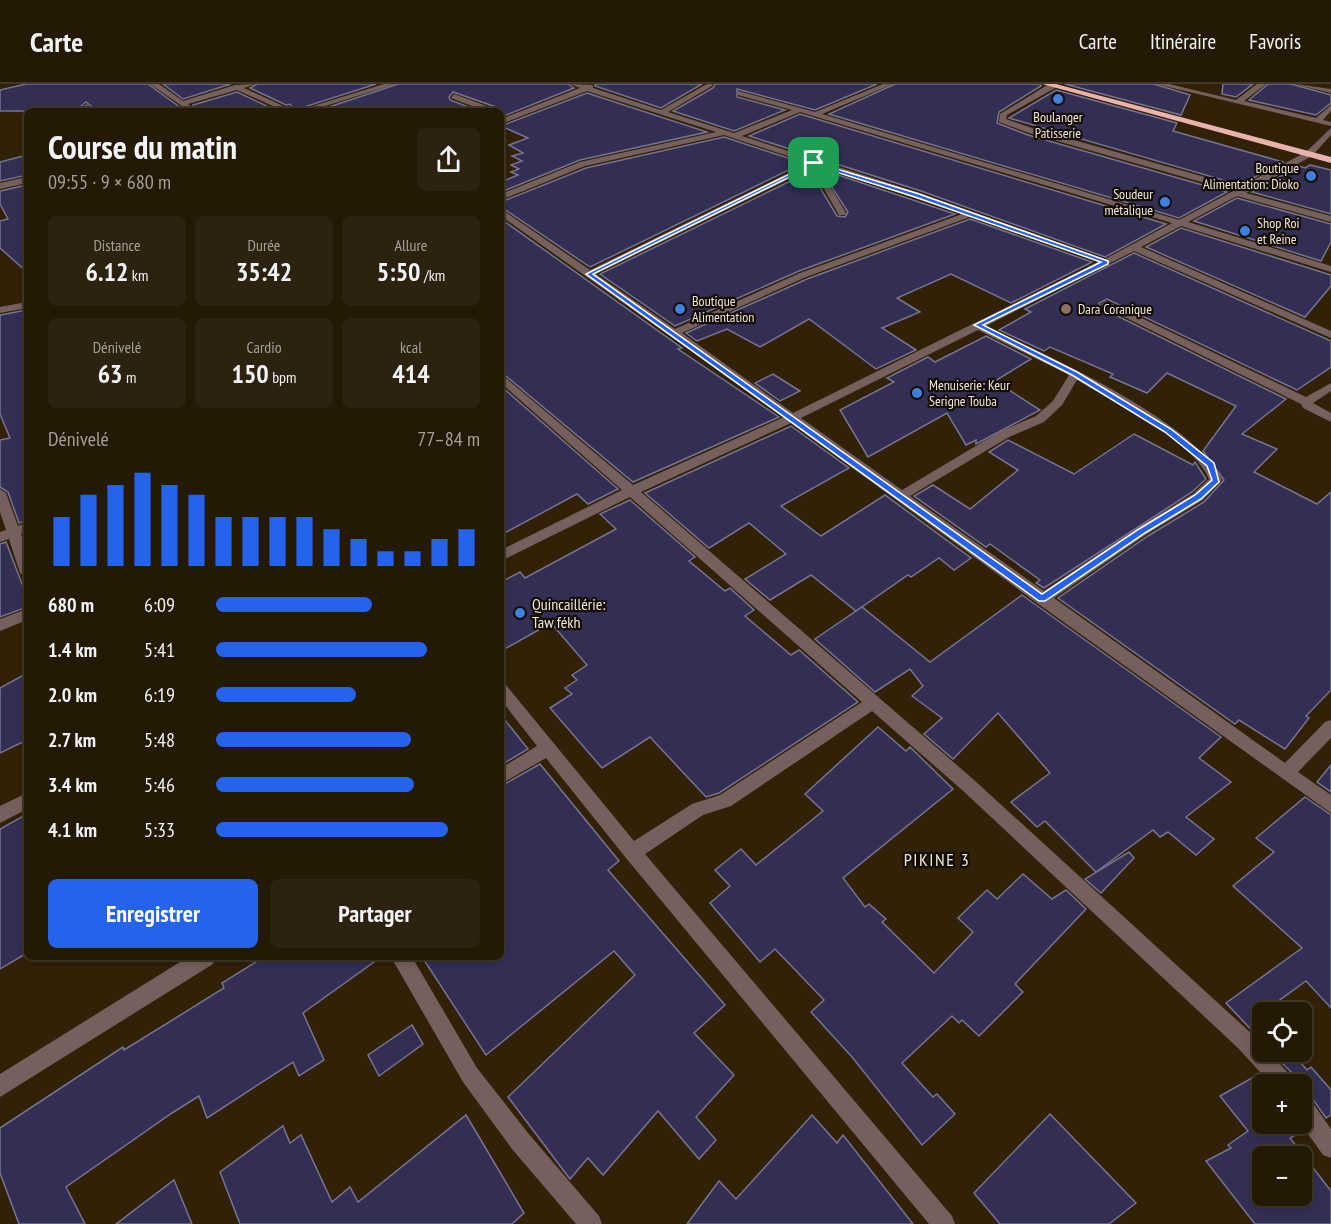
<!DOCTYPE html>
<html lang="fr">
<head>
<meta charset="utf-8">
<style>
	body { margin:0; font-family:"PT Sans Narrow",sans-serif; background:#2c220f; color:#f1f3f6; height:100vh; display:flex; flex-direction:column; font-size:22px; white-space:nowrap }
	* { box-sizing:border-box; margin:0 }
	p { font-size:20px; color:#a3a09a }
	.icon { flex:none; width:33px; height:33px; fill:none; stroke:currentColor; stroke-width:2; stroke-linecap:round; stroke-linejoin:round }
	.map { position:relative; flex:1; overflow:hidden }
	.panel { position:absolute; left:24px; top:24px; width:480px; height:852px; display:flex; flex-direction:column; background:#241905; border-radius:9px; box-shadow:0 3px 9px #0003,0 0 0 2px #413827 }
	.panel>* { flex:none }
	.controls { position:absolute; left:1252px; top:918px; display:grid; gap:12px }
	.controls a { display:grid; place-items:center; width:60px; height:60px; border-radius:9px; background:#241905; box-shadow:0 3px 9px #0003,0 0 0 2px #413827; font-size:30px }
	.pin { position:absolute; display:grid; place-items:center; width:51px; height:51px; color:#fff; margin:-26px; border-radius:12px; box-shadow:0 3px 9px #0006 }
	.round { display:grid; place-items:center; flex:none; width:63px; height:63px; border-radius:9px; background:#2c220f }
	.overview { display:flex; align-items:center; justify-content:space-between; height:102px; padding:0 24px }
	h1 { font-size:33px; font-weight:600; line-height:45px }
	.stats { display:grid; grid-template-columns:repeat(3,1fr); gap:9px; height:102px; padding:6px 24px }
	.stats div { display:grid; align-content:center; border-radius:9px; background:#2c220f; text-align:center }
	.stats b { font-size:26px; font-weight:600 }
	.stats small { font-size:16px; font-weight:400 }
	.stats p { font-size:16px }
	.chart { height:168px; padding:12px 24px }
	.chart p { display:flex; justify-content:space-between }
	.chart svg { width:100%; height:108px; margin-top:6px; stroke:#2563eb; stroke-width:6 }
	.action { display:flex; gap:12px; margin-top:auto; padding:12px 24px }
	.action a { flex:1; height:69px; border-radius:9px; background:#2563eb; color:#fff; font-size:24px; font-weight:600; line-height:69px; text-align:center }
	.action a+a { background:#2c220f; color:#f1f3f6 }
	ul { padding:0 24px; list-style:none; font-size:20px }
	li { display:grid; grid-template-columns:96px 72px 1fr; align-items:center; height:45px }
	li i { height:15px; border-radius:8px; background:#2563eb }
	header { display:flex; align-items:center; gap:36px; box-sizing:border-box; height:84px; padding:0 30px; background:#241905; border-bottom:2px solid #413827 }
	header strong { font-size:28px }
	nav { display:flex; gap:33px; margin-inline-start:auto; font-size:21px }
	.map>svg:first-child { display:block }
	.building { fill:#332e54; stroke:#767492; stroke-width:1.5; fill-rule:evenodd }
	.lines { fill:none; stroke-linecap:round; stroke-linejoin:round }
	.street { fill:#76605d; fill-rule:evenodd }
	.highway { fill:#eab2ac; fill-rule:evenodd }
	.route { fill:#2563eb; stroke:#fff; stroke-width:1.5; fill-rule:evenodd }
	.shop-dot { fill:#3f7fe0; stroke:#130c04; stroke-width:2 }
	.education-dot { fill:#8d6e63; stroke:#130c04; stroke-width:2 }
	.labels { text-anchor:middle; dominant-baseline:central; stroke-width:4.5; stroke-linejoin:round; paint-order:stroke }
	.far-poi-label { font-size:14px; fill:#f0e6d7; stroke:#130c04; text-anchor:start }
	.poi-label { font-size:16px; fill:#f0e6d7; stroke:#130c04; text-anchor:start }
	.neighbourhood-label { font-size:18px; letter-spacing:1.5px; fill:#f0e6d7; stroke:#130c04 }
</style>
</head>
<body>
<header>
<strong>Carte</strong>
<nav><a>Carte</a><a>Itinéraire</a><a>Favoris</a></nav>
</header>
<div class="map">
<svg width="1331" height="1140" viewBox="0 0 1331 1140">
	<rect width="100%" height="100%" fill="#302107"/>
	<!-- building -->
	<g class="building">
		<path d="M26 0H148L185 27H98L86 18 81 22 85 27H0V6Z"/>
		<path d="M163 0H231L183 15Z"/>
		<path d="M257 0H376L295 26 290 20 286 21 250 4Z"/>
		<path d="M398 0H568L574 4 501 33V27L496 23 453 8 449 13 450 16 479 27H317Z"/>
		<path d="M595 0H702L661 24 595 2Z"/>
		<path d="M715 0H877L815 26 737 5V13L785 26 734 47 673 27 713 4Z"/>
		<path d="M895 0H1040L1041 2 999 28 997 39 1028 51 1227 108 1179 134 829 30Z"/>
		<path d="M1065 0H1154L1190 11 1181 31Z"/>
		<path d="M1223 0H1253L1236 13 1222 10Z"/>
		<path d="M1268 0H1291L1331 11V19L1316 31 1249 16Z"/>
		<path d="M1056 6 1177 39 1173 47 1283 78 1240 101 1009 34Z"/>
		<path d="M237 8 273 25 264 27H195L193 21Z"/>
		<path d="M587 9 707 48 580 76 501 108V98L518 91 511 88 519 85 511 81 522 77 512 72 523 69 509 61 528 54 501 42Z"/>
		<path d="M800 30 1166 140 1105 173 921 107 749 52Z"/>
		<path d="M724 53 803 79 590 183 501 123V118L586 84Z"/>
		<path d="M27 71V91L0 97V78Z"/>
		<path d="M1310 81 1331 86V130L1252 108 1299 82 1305 84Z"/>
		<path d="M820 85 955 130 799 187 675 242 600 190 807 89 815 95 837 132 845 133 848 128Z"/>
		<path d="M27 101V188L0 164V137L8 135 0 120V107Z"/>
		<path d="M1237 114 1331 140V158L1321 177 1194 137Z"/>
		<path d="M501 135 682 264 678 265 779 333 633 398 501 288Z"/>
		<path d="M970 135 1092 178 1011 219 951 190 897 214 920 228 882 244 916 266 876 285 809 235 760 263 727 245 697 257 686 249 807 195Z"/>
		<path d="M1181 144 1331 191V202L1305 233 1146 163Z"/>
		<path d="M1134 169 1331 257V283L1297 306 1107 215 1099 219 1101 224 1286 315 1242 350 1277 365 1254 388 1317 420 1331 408V606L1306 632 1309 634 1285 665 1239 636 1235 640 1058 514 1148 452 1204 418 1224 396 1203 367 1236 322 1167 289 1147 309 1110 293 1113 290 1050 263 1044 267 999 246 1031 228 1025 225Z"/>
		<path d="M27 226V436L19 439 8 408 0 403V356L10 354 0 330V231Z"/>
		<path d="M986 252 1031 275 995 297 1040 326 976 360V356L966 361 947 329 868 373 840 326 894 298 887 294 928 273 935 278Z"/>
		<path d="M773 290 800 307 780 317 755 299Z"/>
		<path d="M501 302 618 405 588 420 577 410 501 451Z"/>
		<path d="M791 342 849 384 781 422 821 452 885 411 971 474 954 486 939 474 911 493 908 491 856 527 811 491 770 516 745 495 786 470 749 439 709 464 645 409Z"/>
		<path d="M1134 350 1193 381 1195 378 1206 395 1192 408 1044 504 1036 499 1040 496 990 460 986 463 914 412 933 401 970 425 1018 386 989 368 1008 356 1074 390Z"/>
		<path d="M630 416 695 473 689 477 725 507 730 504 754 526 745 532 791 571 799 566 858 618 719 709 706 713 650 653 602 684 550 624 572 610 565 604 577 596 572 591 587 581 551 539 501 567V498L520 488 525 494 616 445 600 430Z"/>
		<path d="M6 458 27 513V523L0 533V460Z"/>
		<path d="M1022 511 1221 653 1199 674 1231 698 1186 733 1214 755 1196 771 1168 748 1160 753 1153 746 1096 788 1045 737 1037 743 1011 718 1050 689 998 629 953 675 924 650 942 634 912 612 923 602 910 585 875 608 815 555 862 523 930 578Z"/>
		<path d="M27 589V656L0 669V604Z"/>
		<path d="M501 631 528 665 501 681Z"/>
		<path d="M878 643 906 667 910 663 953 705 843 794 865 823 869 820 886 835 882 838 934 889 973 848 958 834 987 806 997 815 1023 790 1052 815 1066 806 1086 825 1015 900 1023 908 979 952 962 936 959 939 952 932 902 979 933 1013 937 1010 955 1030 922 1061 852 973 811 928 824 916 775 865 760 878 710 819 730 802 715 786 741 765 756 781 823 727 805 710Z"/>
		<path d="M540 680 619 777 608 786 725 921 694 949 734 991 696 1033 716 1056 699 1075 658 1027 603 1091 588 1074 570 1095 508 1013 635 891 614 867 486 971 422 873H501V702Z"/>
		<path d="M1331 681V708L1317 698Z"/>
		<path d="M1305 713 1331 731V924L1306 897 1263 928V958L1226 919 1302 864 1233 802 1274 768 1256 754Z"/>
		<path d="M27 730V869L0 885V745Z"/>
		<path d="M1129 768 1134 774 1101 809 1085 795Z"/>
		<path d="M264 873H381L303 929 324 976 299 992 293 978 207 1034 199 1012 172 1029 66 1103 85 1140H19L0 1089V1044L123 963 124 966 224 904 222 899Z"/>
		<path d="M412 941 423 960 379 992 368 971Z"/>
		<path d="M1294 971 1307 986 1311 983 1331 1006V1031L1326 1034 1312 1014 1302 1010V1000H1297L1294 991 1281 978Z"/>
		<path d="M1259 990 1268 1000H1263V1040H1299L1303 1047 1290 1054 1331 1107V1140H1255L1206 1077 1231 1064 1228 1061 1248 1047 1220 1012ZM1263 1072H1302V1112H1263Z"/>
		<path d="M1050 1030 1136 1119 1109 1140H1000L974 1109Z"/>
		<path d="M466 1031 524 1129 512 1140H240L220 1088 283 1042 290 1059 301 1051 332 1118 350 1103 358 1118Z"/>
		<path d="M812 1031 837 1059 843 1051 913 1140H687L719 1097 736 1115Z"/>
		<path d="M174 1096 192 1140H116Z"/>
	</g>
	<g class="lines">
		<!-- street -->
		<g class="street">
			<path d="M150 0H159L183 17 235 1 255 0 244 4 294 27H284L237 6 188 20 194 25 189 27Z"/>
			<path d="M384 0H396L309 27H297Z"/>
			<path d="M570 0 593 1V4L661 26 707 0H713L712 2 668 28 734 49 792 26 738 11V7L815 28 883 0H893L822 30 1179 136 1233 107 1029 49 999 38 1000 30 1049 0H1055V4L1007 31 1006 35 1035 45 1240 103 1306 68 1331 44V51L1312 72 1246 109 1331 132V138L1237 112 1188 138 1331 182V188L1181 142 1141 163 1331 247V254L1134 167 986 242C1044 270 1198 339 1222 396L1203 416 1147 450 1054 514 1285 679 1325 638 1331 636V654L1298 688 1331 711V729L1037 519 791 339 641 408 973 695 1252 950 1263 961V968H1269L1292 993 1295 1000H1271L1238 964 961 705 872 627 731 722 703 731 645 770 952 1132 955 1140H929L626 774 546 674 501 700V684L537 662 501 616V599L506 601 634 757 692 720 720 711 862 618 630 413 501 477V466L622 406 501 299V290L633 401 784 333 501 132V125L590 186 809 79 724 51 585 82 501 116V110L580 78 716 48 587 7 501 40V35L580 4ZM800 28 1172 139 1105 175 920 109 742 52ZM816 81 962 130 800 189 675 245 596 190 807 86 817 93 839 131H845L846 129 823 90 813 82ZM970 133 1098 178 793 329 682 249 806 193ZM978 246 1069 291 1053 317 1036 332 1001 347 902 406 801 334ZM1077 296C1113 317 1194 357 1209 395L1193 410 1137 444 1044 507 910 412 1009 353 1044 338 1062 321Z"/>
			<path d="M1156 0H1169L1236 16 1257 0H1266L1244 17 1316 34 1331 21V27L1323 36 1331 38V42Z"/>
			<path d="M1296 0 1331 5V9L1298 1Z"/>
			<path d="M454 10 495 25 496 27H485L451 14Z"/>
			<path d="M87 20 96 27H88L83 22Z"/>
			<path d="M27 93V99L0 105V99Z"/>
			<path d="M1106 217 1306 313 1331 299V307L1313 319 1331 329V338L1303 324 1301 320 1102 222 1101 220Z"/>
			<path d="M27 218V224L0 229V223Z"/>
			<path d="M0 405 6 409 18 442 27 438V448L21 450 27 469V494L20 489 9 455 0 458V448L6 446 0 428Z"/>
			<path d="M27 525V536L0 547V535Z"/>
			<path d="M27 709V725L0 739V722Z"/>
			<path d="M188 873H216L213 880 0 1013V990Z"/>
			<path d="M391 873H412L477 984 528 1049 599 1132 602 1140H576L512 1065 463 998Z"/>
			<path d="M1302 1012 1310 1015 1331 1045V1074L1323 1071 1301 1040Z"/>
		</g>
		<!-- highway -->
		<path class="highway" d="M1042 0H1056L1331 73V79Z"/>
	</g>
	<!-- route -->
	<path class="route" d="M814 78 919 110 1108 177V180L983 241 1077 288 1171 345 1214 379 1219 398 1201 415 1145 449 1045 517H1039L586 190ZM814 81 915 113 1101 178 974 241 1072 291 1165 348 1207 382 1212 396 1195 411 1139 445 1042 510 593 190Z"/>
	<!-- markers -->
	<g class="shop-dot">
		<circle cx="1058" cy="15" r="6"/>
		<circle cx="1311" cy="92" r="6"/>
		<circle cx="1165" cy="118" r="6"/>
		<circle cx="1245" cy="147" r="6"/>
		<circle cx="680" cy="225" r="6"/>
		<circle cx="917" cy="309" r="6"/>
		<circle cx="520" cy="529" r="6"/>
	</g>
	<circle class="education-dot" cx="1066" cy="225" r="6"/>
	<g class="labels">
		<!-- far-poi labels -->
		<g class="far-poi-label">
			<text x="1058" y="33" text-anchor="middle">Boulanger<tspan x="1058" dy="16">Patisserie</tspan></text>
			<text x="1299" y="84" text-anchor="end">Boutique<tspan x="1299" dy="16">Alimentation: Dioko</tspan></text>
			<text x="1153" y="110" text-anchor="end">Soudeur<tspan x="1153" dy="16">métalique</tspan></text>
			<text x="1257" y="139">Shop Roi<tspan x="1257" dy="16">et Reine</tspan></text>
			<text x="692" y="217">Boutique<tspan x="692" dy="16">Alimentation</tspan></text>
			<text x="1078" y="225">Dara Coranique</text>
			<text x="929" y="301">Menuiserie: Keur<tspan x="929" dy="16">Serigne Touba</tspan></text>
		</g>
		<!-- poi labels -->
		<g class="poi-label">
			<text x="532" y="520">Quincaillérie:<tspan x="532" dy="18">Taw fékh</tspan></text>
		</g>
		<!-- neighbourhood labels -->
		<g class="neighbourhood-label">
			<text x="937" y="775">PIKINE 3</text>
		</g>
	</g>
</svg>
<div class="controls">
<a><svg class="icon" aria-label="locate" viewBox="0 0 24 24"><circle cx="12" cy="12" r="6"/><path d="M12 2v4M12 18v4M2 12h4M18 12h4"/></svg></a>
<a>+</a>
<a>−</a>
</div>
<div class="pin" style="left:814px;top:79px;background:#1e9e55"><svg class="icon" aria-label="arrive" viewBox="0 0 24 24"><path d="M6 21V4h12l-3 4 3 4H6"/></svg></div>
<section class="panel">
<div class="overview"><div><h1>Course du matin</h1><p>09:55 · 9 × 680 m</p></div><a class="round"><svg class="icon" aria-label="share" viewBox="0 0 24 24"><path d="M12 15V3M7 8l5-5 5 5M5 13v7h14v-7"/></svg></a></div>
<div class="stats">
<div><p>Distance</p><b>6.12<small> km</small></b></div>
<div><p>Durée</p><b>35:42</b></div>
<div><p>Allure</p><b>5:50<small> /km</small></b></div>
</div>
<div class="stats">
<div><p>Dénivelé</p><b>63<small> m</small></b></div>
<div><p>Cardio</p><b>150<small> bpm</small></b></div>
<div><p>kcal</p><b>414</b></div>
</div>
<div class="chart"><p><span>Dénivelé</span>77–84 m</p>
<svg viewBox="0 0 160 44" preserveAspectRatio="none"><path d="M5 44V24M15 44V15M25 44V11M35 44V6M45 44V11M55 44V15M65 44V24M75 44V24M85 44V24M95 44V24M105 44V29M115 44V33M125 44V38M135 44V38M145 44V33M155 44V29"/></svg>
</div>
<ul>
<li><b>680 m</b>6:09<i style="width:59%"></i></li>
<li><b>1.4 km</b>5:41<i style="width:80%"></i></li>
<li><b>2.0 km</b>6:19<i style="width:53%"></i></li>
<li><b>2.7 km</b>5:48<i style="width:74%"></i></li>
<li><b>3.4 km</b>5:46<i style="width:75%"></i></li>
<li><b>4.1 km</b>5:33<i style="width:88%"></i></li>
</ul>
<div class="action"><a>Enregistrer</a><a>Partager</a></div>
</section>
</div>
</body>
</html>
